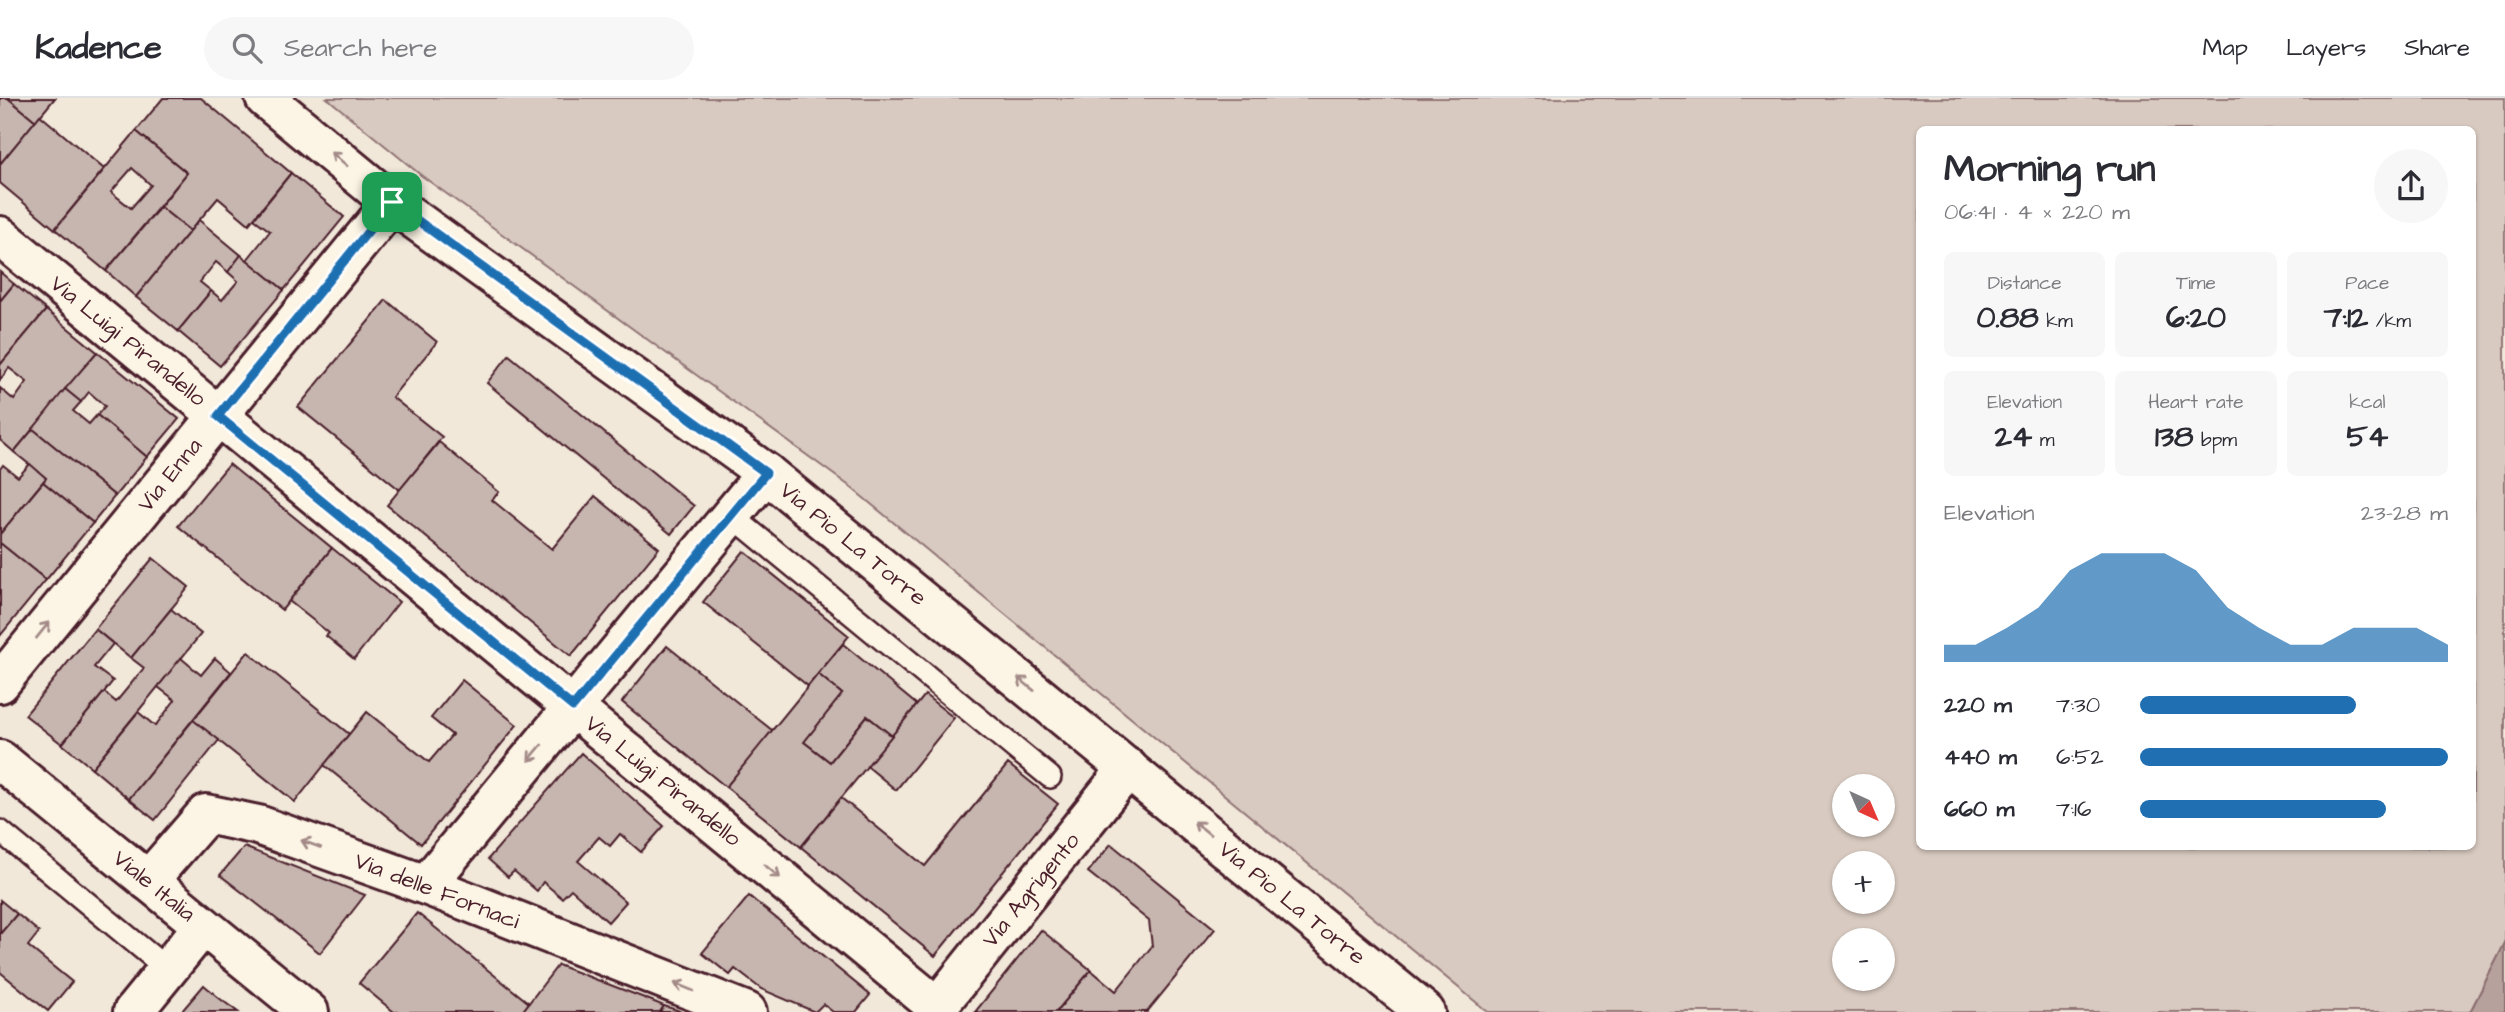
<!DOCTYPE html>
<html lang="en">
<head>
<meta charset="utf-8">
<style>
	body { margin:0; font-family:"Architects Daughter",sans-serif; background:#f7f7f7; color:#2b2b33; height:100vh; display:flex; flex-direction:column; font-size:26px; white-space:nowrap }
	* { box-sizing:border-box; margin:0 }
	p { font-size:23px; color:#7c7c81 }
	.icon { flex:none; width:38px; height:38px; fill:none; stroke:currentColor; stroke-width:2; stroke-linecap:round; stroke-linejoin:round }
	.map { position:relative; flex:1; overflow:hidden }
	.details { position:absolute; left:1916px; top:28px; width:560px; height:724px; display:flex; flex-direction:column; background:#fff; border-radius:10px; box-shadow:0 2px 5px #0004 }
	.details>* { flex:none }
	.needle { width:46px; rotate:136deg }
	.buttons { position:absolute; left:1832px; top:676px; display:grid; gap:14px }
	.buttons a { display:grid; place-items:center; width:63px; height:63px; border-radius:50%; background:#fff; box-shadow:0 2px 5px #0004; font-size:35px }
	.pin { position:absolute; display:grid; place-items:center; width:60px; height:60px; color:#fff; margin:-30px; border-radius:14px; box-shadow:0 4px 10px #0006 }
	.round { display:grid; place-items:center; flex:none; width:74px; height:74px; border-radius:37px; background:#f7f7f7 }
	.head { display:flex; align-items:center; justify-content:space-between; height:119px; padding:0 28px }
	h1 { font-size:38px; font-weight:700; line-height:52px }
	.metrics { display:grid; grid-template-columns:repeat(3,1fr); gap:10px; height:119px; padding:7px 28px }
	.metrics div { display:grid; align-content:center; border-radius:10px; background:#f7f7f7; text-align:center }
	.metrics b { font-size:30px; font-weight:700 }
	.metrics small { font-size:19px; font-weight:400 }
	.metrics p { font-size:19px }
	.chart { height:196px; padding:14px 28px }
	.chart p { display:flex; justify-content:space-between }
	.chart svg { width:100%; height:126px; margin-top:7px; fill:#1f6fb2; opacity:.7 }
	ul { padding:0 28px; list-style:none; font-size:23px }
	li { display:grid; grid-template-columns:112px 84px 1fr; align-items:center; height:52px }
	li i { height:18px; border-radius:9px; background:#1f6fb2 }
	header { display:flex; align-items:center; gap:42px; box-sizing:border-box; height:98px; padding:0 35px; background:#fff; border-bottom:2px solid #e1e1e2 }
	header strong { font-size:33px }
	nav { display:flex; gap:38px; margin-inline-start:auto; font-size:24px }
	.search { width:490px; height:63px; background:#f7f7f7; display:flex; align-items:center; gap:18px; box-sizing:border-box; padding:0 24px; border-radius:38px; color:#7c7c81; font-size:26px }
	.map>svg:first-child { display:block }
	.green { fill:#d8cac0; stroke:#917476; stroke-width:2; fill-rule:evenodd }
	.water { fill:#b6a19c; stroke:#8b6d6f; stroke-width:2 }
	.building { fill:#c7b6af; stroke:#4a1f2b; stroke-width:2; fill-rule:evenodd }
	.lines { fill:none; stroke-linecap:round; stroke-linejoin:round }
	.lane-casing { stroke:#4a1f2b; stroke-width:26 }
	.street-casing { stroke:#4a1f2b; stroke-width:44 }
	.secondary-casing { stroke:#4a1f2b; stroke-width:44 }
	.lane { stroke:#fcf5e5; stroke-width:21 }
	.street { stroke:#fcf5e5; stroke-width:38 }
	.secondary { stroke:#fcf5e5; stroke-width:38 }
	.oneway { stroke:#a38a88 }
	.route-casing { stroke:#fff; stroke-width:14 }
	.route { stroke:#1f6fb2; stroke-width:9 }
	.labels { text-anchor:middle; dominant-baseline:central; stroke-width:5; stroke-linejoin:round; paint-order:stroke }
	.street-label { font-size:23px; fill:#4a1f2b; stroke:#fcf5e5 }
</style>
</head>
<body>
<header>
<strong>Kadence</strong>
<div class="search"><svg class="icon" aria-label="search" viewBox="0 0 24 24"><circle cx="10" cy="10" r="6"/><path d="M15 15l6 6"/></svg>Search here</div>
<nav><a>Map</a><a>Layers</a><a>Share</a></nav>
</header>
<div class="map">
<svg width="2505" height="914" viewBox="0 0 2505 914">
	<rect width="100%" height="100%" fill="#f1e8da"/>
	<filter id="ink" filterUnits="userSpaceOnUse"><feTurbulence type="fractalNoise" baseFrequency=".0143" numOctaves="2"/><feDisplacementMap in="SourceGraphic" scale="14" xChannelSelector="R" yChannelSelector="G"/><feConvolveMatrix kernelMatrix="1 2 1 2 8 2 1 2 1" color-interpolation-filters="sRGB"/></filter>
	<g filter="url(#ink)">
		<!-- green -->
		<path class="green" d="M327 0H2505V845L2470 914H1488L848 387 422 78ZM1920 32H2473V749H1920ZM1844 688H1883V726H1844ZM1844 765H1883V803H1844ZM1844 842H1883V880H1844Z"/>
		<!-- water -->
		<path class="water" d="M2505 845V914H2470Z"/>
		<!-- building -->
		<g class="building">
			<path d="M0 0H8L36 23 0 66Z"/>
			<path d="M8 0H55L36 23Z"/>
			<path d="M163 0H201L291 75 249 126 218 100 190 133 160 109 187 75 136 33Z"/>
			<path d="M40 17 104 71 55 131 0 85V66Z"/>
			<path d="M136 33 187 75 106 173 55 131ZM132 70 151 87 131 110 111 94Z"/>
			<path d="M291 75 344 119 284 192 247 162 270 133 254 121Z"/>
			<path d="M160 109 190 133 136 199 106 173Z"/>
			<path d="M199 122 241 157 228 174 216 164 200 184 211 193 178 233 136 199Z"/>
			<path d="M241 157 284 192 220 268 178 233 211 193 222 202 238 183 228 174Z"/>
			<path d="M0 174 14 186 0 203Z"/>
			<path d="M14 186 46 212 0 267V203Z"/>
			<path d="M386 202 437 244 392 299 442 339 400 392 298 309Z"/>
			<path d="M46 212 97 254 14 354 0 342V290L14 302 27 284 9 270 0 282V267Z"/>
			<path d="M97 254 179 321 147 359 97 317 105 308 89 294 81 304 65 291Z"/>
			<path d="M509 257 694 408 671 436 487 285Z"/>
			<path d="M65 291 81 304 73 313 89 326 97 317 147 359 115 398 33 331Z"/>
			<path d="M33 331 115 398 93 425 43 384 46 380 14 354Z"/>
			<path d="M439 344 499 394 492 402 552 451 595 398 659 450 571 558 387 407Z"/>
			<path d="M30 366 46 380 0 436V371L3 367 18 379Z"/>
			<path d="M229 366 332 450 282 512 178 428Z"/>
			<path d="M43 384 93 425 46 482 0 445V436Z"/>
			<path d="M0 445 46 482 0 538Z"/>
			<path d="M332 450 399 504 354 561 326 538 329 535 289 503Z"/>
			<path d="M744 453 849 538 808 588 703 504Z"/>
			<path d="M153 460 189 489 131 560 95 531Z"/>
			<path d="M171 511 201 536 92 670 62 646 104 594 116 604 144 570 131 560Z"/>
			<path d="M95 531 113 546 94 569 113 583 62 646 25 617Z"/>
			<path d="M843 546 917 607 892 638 867 618 830 664 804 644 842 596 818 576Z"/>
			<path d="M667 548 773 633 726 689 622 604Z"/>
			<path d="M248 554 349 636 295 704 193 622Z"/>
			<path d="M181 560 201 577 215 560 231 574 129 701 92 670 138 614 155 628 175 602 158 589Z"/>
			<path d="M818 576 842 596 804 644 830 664 867 618 892 638 801 749 726 689Z"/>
			<path d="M462 582 517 627 421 746 324 667 367 614 429 664 452 637 431 620Z"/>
			<path d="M925 597 954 620 896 692 867 668Z"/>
			<path d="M193 622 219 642 155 722 129 701Z"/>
			<path d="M581 655 664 728 641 754 620 736 610 748 599 739 578 763 626 804 608 824 571 791 562 800 543 784 537 793 514 773 508 779 488 761Z"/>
			<path d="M1008 666 1058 706 935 858 801 749 841 700 925 768Z"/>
			<path d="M1111 746 1215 831 1147 914H1056L1091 872 1116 893 1152 848 1149 823 1088 774Z"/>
			<path d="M244 749 365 797 320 855 220 777Z"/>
			<path d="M749 798 870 897 856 914H833L823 906 815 914 761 891 735 871 730 877 702 855Z"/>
			<path d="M0 802 17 816 0 836Z"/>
			<path d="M417 815 529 905 522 914H394L359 885Z"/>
			<path d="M17 816 39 834 28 848 72 884 48 913 0 874V836Z"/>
			<path d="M1041 832 1091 872 1056 914H975Z"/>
			<path d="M558 867 647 901 664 908 660 914H522Z"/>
			<path d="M204 887 219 900 238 914H181Z"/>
			<path d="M664 908 677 912 681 914H660Z"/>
		</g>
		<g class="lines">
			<!-- lane casing -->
			<g class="lane-casing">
				<g id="lane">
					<path d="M731 417 1050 679"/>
					<path d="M0 733 167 871"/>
				</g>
			</g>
			<!-- street casing -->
			<g class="street-casing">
				<g id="street">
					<path d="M265 0 392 105 766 375 1425 914"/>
					<path d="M0 138 937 909"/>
					<path d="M0 585 392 105"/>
					<path d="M148 783 206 716 258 727 426 787 747 914"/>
					<path d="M426 787 766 375"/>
					<path d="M933 914 1128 670"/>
				</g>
			</g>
			<!-- secondary casing -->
			<g class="secondary-casing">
				<g id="secondary">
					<path d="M0 662 309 914"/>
					<path d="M133 914 203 828"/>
				</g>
			</g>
			<!-- lane -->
			<use href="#lane" class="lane"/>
			<!-- street -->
			<use href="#street" class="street"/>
			<!-- secondary -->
			<use href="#secondary" class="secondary"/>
		</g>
		<!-- one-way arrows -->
		<defs><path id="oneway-shaft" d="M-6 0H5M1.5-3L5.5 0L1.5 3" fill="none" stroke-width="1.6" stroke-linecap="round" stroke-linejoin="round" transform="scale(1.75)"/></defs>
		<g class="oneway">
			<use href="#oneway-shaft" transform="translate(339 61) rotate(-140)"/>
			<use href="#oneway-shaft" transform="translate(43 532) rotate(-51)"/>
			<use href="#oneway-shaft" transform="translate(1026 586) rotate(-141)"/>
			<use href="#oneway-shaft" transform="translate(535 655) rotate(130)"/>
			<use href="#oneway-shaft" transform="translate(1202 730) rotate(-141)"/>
			<use href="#oneway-shaft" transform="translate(311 746) rotate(-160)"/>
			<use href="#oneway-shaft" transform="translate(772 773) rotate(39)"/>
			<use href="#oneway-shaft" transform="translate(684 889) rotate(-158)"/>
		</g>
	</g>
	<g class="lines" filter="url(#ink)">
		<!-- route casing -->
		<g class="route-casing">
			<path id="route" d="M392 104 766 375 573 609 218 318Z"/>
		</g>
		<!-- route -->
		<use href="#route" class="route"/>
	</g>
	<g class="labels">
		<!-- street labels -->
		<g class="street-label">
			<text transform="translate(128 243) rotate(39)">Via Luigi Pirandello</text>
			<text transform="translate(170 377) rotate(-51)">Via Enna</text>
			<text transform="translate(853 446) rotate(39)">Via Pio La Torre</text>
			<text transform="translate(663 683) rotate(39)">Via Luigi Pirandello</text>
			<text transform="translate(154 788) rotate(39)">Viale Italia</text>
			<text transform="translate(1031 792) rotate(-51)">Via Agrigento</text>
			<text transform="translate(437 793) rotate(21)">Via delle Fornaci</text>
			<text transform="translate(1292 805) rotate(39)">Via Pio La Torre</text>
		</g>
	</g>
</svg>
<div class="buttons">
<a><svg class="needle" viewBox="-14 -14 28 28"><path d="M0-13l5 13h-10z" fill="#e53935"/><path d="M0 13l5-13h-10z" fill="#7c7c81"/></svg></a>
<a>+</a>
<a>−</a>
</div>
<div class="pin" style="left:392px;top:104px;background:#1e9e55"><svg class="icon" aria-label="arrive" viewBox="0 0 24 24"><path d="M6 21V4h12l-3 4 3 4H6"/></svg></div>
<section class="details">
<div class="head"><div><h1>Morning run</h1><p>06:41 · 4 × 220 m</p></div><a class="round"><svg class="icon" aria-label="share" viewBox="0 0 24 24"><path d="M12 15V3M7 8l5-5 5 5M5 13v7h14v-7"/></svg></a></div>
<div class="metrics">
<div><p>Distance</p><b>0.88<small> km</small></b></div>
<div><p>Time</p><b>6:20</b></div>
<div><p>Pace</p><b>7:12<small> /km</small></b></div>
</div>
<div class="metrics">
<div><p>Elevation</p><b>24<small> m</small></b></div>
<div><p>Heart rate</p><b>138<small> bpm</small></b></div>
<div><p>kcal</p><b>54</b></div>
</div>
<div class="chart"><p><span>Elevation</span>23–28 m</p>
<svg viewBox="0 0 160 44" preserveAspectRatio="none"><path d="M0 44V38L10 38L20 32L30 25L40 12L50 6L60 6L70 6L80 12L90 25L100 32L110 38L120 38L130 32L140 32L150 32L160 38V44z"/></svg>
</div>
<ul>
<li><b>220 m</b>7:30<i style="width:70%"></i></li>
<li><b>440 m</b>6:52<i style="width:100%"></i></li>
<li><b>660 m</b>7:16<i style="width:80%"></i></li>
</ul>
</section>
</div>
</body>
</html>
